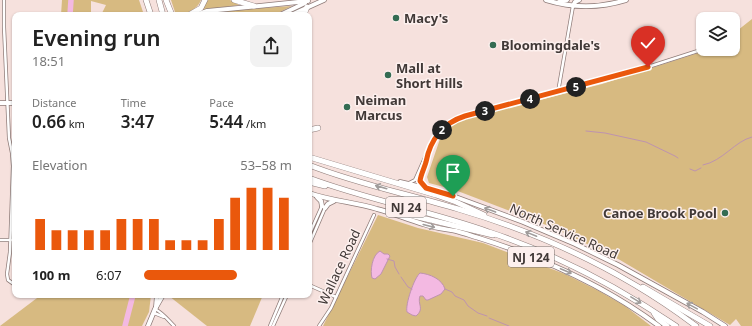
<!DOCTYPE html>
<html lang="en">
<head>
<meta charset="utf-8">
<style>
	body { margin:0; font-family:"Noto Sans",sans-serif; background:#f2f2f2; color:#222; height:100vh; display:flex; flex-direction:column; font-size:15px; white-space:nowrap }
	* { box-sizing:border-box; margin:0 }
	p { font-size:13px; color:#767676 }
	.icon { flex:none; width:22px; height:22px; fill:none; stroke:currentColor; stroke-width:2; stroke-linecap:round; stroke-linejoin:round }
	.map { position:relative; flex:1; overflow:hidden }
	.sheet { position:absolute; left:12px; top:12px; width:300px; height:286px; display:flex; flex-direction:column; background:#fff; border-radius:8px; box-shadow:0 1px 3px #0004 }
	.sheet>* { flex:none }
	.controls { position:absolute; left:696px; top:12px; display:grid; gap:8px }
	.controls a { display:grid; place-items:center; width:44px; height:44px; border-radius:8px; background:#fff; box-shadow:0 1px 3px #0004; font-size:20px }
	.pin { position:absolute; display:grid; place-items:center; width:34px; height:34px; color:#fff; margin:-41px -17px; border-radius:50% 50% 50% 0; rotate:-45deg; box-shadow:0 0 4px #0007 }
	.pin .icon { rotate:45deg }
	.km { position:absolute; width:20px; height:20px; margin:-10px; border-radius:50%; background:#222; color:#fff; font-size:11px; line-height:20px; text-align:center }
	.round { display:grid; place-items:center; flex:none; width:42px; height:42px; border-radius:8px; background:#f2f2f2 }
	.head { display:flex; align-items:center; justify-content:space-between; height:68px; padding:0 20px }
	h1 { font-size:22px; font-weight:600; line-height:30px }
	.figures { display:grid; grid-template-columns:repeat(3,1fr); gap:6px; height:68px; padding:4px 20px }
	.figures div { display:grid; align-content:center }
	.figures b { font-size:17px; font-weight:600 }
	.figures small { font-size:11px; font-weight:400 }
	.figures p { font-size:11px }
	.chart { height:112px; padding:8px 20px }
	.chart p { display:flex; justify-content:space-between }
	.chart svg { width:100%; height:72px; margin-top:4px; stroke:#ea580c; stroke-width:6 }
	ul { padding:0 20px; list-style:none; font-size:13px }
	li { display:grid; grid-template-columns:64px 48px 1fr; align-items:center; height:30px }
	li i { height:10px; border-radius:5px; background:#ea580c }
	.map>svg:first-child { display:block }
	.green { fill:#d7ba81 }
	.water { fill:#f3b9e2; stroke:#be93af }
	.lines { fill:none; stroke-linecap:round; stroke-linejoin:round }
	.stream { stroke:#be93af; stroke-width:1 }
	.river { stroke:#f3b9e2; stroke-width:5.5 }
	.street-casing { stroke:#8f7c79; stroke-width:4 }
	.primary-casing { stroke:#8f7c79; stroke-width:5.5 }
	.highway-casing { stroke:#8f7c79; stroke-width:6 }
	.street { stroke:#fff; stroke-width:2.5 }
	.primary { stroke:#fff; stroke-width:4 }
	.highway { stroke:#fff; stroke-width:5 }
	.oneway { stroke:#a09c9b }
	.route-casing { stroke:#fff; stroke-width:8 }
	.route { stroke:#ea580c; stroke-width:5 }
	.poi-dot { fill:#346c53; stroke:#fdf0ee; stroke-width:1.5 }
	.labels { text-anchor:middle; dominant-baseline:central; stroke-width:3; stroke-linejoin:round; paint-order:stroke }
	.shield { fill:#fdf0ee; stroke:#79706e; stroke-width:1 }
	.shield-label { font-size:12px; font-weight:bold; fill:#413937 }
	.poi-label { font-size:13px; font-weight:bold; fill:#413937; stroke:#fdf0ee; text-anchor:start }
	.street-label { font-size:13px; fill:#413937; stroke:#fdf0ee }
</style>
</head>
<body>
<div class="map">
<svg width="752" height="326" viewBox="0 0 752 326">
	<rect width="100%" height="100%" fill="#f6e1dd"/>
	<!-- green -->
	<g class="green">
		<path d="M62 0H139L144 15H101L106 5 91 1V15H61Z"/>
		<path d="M171 0H201C198 9 185 15 176 15Z"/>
		<path d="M208 0H230L239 5 201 11Z"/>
		<path d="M292 6 274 15 217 14 218 11Z"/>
		<path d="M752 19V326H741L736 319 730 325 620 260 554 228 455 190 429 183 427 177 441 136 451 126 461 120 602 84 701 52 707 49H733V34Z"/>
		<path d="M378 215 418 228 483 243 565 274 599 291 625 306 651 326H323Z"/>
		<path d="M41 295H151L149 312 142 326H0Z"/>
		<path d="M170 295H263L250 326H207L169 296Z"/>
	</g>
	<!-- water -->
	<g class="water">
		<path d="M380 251 384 254H388L390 256 381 274 375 279 372 278C370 271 372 255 380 251Z"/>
		<path d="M420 273C430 274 442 279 445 289L441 294 428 300H426L423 296H420C417 304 425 309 416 316L412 315 407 312C405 305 414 278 420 273Z"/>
	</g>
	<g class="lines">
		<!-- stream -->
		<g class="stream">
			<path d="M586 131 605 133 646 142 675 156 678 158"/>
			<path d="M703 165C723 161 735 141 752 137"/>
			<path d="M690 169 695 171 701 168"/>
			<path d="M387 259 394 261 395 267 399 274"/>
			<path d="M401 277 408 287 412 289"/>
			<path d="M445 289 452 292 455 296 464 300 468 306 478 313 487 316"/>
			<path d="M489 318 509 326"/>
		</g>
		<!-- river -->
		<g class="river">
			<path d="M70 15 71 0"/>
			<path d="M125 326 133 295"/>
		</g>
		<!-- street casing -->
		<g class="street-casing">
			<g id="street">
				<path d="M4 0V27L9 138 12 153 13 166 10 252 7 274 8 280 15 285"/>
				<path d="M558 92 573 6"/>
				<path d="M409 183 415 180C425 159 433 132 454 120L648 67 704 49"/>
				<path d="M425 187 420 181 426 159"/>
				<path d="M309 235 322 206 325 208 309 245"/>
				<path d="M0 240H11"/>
				<path d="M309 285 336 297"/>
				<path d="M155 309C163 313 168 320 174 326"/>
				<path d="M154 313 164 317"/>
				<path d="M270 326 283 295"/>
				<path d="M273 326 287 295"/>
				<path d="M319 326 331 308 374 215"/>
			</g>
		</g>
		<!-- primary casing -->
		<g class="primary-casing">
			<g id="primary">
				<path d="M546 0C572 8 600 8 626 0"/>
				<path d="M559 2 567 0"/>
				<path d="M573 6 575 2 579 0"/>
				<path d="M196 15 207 11 228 9 308 1"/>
				<path d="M280 15 305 3"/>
				<path d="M291 15 324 0"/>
				<path d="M0 103H15"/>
				<path d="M400 182 426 188 453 196 523 222 575 244 618 265 703 312 725 326"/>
				<path d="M309 193C331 201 355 202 377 209 393 213 408 220 423 224 434 228 445 229 456 231 464 233 472 236 479 238 543 258 605 286 659 326"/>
				<path d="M317 197 321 201 322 206"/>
				<path d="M325 208 328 204 334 201"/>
				<path d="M156 307 157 295"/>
				<path d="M148 326 155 309 163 295"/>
			</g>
		</g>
		<!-- highway casing -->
		<g class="highway-casing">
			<g id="highway">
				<path d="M146 0 151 15"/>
				<path d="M159 0 163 15"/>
				<path d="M166 0 172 15"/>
				<path d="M234 0 254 6"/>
				<path d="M189 15 201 8 205 0"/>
				<path d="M300 15 305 12 307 7"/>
				<path d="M309 130 318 128"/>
				<path d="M309 157 436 195 456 202 484 215"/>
				<path d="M309 165C357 184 408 194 458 209 543 234 625 272 696 326"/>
				<path d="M309 178C368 200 430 211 489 232 556 254 618 287 676 326"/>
				<path d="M309 182 325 186"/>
				<path d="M392 213H401L493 235"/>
				<path d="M643 287 710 326"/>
				<path d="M654 313 658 319 667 326"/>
			</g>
		</g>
		<!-- street -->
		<use href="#street" class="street"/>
		<!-- primary -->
		<use href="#primary" class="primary"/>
		<!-- highway -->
		<use href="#highway" class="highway"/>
	</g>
	<!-- one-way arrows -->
	<defs><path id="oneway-shaft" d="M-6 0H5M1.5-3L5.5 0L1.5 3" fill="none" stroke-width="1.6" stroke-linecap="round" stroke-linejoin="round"/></defs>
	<g class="oneway">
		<use href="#oneway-shaft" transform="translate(381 187) rotate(-164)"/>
		<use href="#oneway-shaft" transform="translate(490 210) rotate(-160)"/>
		<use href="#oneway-shaft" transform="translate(429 226) rotate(14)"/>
		<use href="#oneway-shaft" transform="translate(531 234) rotate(-158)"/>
		<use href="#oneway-shaft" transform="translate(566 271) rotate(23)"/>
		<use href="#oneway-shaft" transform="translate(636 300) rotate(31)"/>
		<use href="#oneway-shaft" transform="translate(692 306) rotate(-151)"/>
	</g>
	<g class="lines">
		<!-- route casing -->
		<g class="route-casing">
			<path id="route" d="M453 196 426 188 420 181C421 174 424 169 426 162 430 140 443 123 465 116L648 67"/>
		</g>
		<!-- route -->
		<use href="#route" class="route"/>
	</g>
	<!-- markers -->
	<g class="poi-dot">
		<circle cx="396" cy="18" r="4"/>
		<circle cx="493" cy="45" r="4"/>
		<circle cx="388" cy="75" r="4"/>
		<circle cx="347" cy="107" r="4"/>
		<circle cx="725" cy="213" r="4"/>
	</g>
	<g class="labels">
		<!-- shield labels -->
		<g class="shield">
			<rect x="386" y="197" width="40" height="20" rx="3"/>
			<rect x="508" y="247" width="46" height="20" rx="3"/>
		</g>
		<g class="shield-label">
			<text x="406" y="207">NJ 24</text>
			<text x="531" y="257">NJ 124</text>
		</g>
		<!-- poi labels -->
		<g class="poi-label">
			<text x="404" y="18">Macy's</text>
			<text x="501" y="45">Bloomingdale's</text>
			<text x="396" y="68">Mall at<tspan x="396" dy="15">Short Hills</tspan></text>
			<text x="355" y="100">Neiman<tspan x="355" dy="15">Marcus</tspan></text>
			<text x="717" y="213" text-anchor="end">Canoe Brook Pool</text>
		</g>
		<!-- street labels -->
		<g class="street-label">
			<text transform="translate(564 231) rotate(24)">North Service Road</text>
			<text transform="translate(339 267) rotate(-65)">Wallace Road</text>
		</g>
	</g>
</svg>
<div class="controls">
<a><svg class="icon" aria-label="layers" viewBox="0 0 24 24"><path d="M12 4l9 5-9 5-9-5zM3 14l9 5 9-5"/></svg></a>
</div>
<div class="pin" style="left:453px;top:196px;background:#1e9e55"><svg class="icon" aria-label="arrive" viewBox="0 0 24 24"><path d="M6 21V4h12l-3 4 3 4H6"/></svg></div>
<div class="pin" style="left:648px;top:67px;background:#d93025"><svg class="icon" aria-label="check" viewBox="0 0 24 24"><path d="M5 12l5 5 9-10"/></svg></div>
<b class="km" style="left:442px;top:130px">2</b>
<b class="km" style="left:485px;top:111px">3</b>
<b class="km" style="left:530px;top:99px">4</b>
<b class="km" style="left:576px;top:87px">5</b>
<section class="sheet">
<div class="head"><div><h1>Evening run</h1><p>18:51</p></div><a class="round"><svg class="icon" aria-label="share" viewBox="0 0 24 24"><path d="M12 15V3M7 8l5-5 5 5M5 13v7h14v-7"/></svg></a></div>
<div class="figures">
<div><p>Distance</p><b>0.66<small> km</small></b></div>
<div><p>Time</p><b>3:47</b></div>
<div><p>Pace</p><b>5:44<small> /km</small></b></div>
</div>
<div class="chart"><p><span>Elevation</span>53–58 m</p>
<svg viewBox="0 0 160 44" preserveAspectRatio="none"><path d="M5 44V25M15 44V32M25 44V32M35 44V32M45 44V32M55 44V25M65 44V25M75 44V25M85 44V38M95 44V38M105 44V38M115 44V25M125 44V12M135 44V6M145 44V6M155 44V12"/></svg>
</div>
<ul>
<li><b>100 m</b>6:07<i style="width:63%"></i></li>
</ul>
</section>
</div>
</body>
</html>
